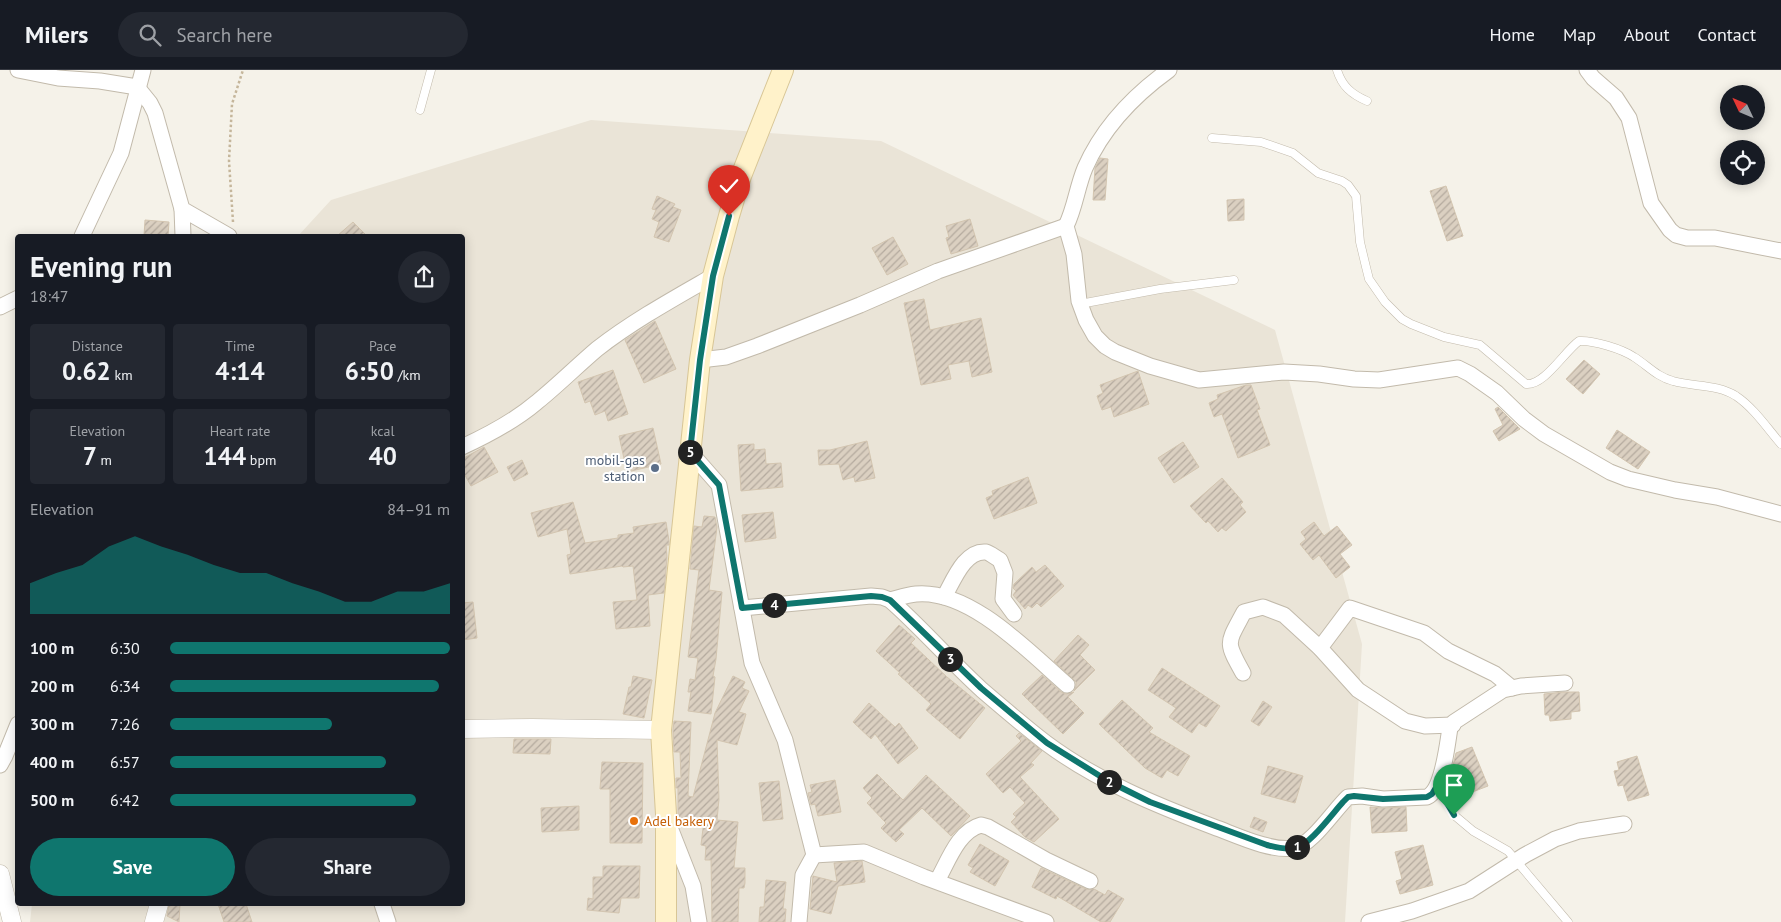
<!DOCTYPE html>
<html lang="en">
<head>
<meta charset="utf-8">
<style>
	body { margin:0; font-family:"PT Sans",sans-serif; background:#242831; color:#f1f3f6; height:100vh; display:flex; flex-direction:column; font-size:19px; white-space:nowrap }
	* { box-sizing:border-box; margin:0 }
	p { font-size:16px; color:#9ea1a6 }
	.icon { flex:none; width:28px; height:28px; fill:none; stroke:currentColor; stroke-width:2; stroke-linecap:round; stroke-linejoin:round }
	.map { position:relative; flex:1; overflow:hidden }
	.sheet { position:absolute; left:15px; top:164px; width:450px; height:672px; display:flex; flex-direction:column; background:#171b24; border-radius:5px; box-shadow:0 2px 12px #0003 }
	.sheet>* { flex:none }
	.needle { width:32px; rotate:314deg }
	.tools { position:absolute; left:1720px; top:15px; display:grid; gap:10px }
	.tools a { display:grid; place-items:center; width:45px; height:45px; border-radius:50%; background:#171b24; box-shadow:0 2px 12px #0003; font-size:25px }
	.pin { position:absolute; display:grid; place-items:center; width:42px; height:42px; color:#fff; margin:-51px -21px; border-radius:50% 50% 50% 0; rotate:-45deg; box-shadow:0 0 5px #0007 }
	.pin .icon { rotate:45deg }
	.km { position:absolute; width:25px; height:25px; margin:-12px; border-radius:50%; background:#222; color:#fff; font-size:14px; line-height:25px; text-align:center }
	.round { display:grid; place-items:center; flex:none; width:52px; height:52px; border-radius:26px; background:#242831 }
	.summary { display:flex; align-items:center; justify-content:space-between; height:85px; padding:0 15px }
	h1 { font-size:28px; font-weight:600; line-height:38px }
	.figures { display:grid; grid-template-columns:repeat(3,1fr); gap:8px; height:85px; padding:5px 15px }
	.figures div { display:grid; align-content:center; border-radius:5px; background:#242831; text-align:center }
	.figures b { font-size:25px; font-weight:600 }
	.figures small { font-size:14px; font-weight:400 }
	.figures p { font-size:14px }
	.chart { height:140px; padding:10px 15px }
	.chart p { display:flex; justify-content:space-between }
	.chart svg { width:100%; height:90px; margin-top:5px; fill:#0f766e; opacity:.7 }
	.primary-button { display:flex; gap:10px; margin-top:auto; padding:10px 15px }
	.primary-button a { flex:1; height:58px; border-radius:30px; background:#0f766e; color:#fff; font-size:20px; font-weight:600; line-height:58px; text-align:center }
	.primary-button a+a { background:#242831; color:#f1f3f6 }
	ul { padding:0 15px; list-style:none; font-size:16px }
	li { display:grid; grid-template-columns:80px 60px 1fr; align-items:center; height:38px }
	li i { height:12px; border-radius:6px; background:#0f766e }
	header { display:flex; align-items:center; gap:30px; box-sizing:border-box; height:70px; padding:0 25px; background:#171b24; border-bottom:1px solid #363941 }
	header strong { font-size:24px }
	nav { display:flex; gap:28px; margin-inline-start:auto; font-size:18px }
	.search { width:350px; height:45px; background:#242831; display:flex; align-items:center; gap:12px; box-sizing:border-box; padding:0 18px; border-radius:28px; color:#9ea1a6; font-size:19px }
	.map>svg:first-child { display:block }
	.residential { fill:#eae4d7 }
	.building { fill:url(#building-hatch); stroke:#d3c5b0 }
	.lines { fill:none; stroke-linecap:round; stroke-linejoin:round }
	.service-casing { stroke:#c2baab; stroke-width:9 }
	.minor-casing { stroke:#c2baab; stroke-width:17 }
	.tertiary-casing { stroke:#c2baab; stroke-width:19 }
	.secondary-casing { stroke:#d8c696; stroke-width:22 }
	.path { stroke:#c5b69b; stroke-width:2.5; stroke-dasharray:2.5 2.5; stroke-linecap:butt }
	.service { stroke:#fff; stroke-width:8 }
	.minor { stroke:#fff; stroke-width:15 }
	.tertiary { stroke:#fff; stroke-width:18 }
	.secondary { stroke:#fff2ca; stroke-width:20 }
	.route-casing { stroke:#fff; stroke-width:10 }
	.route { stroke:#0f766e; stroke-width:6 }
	.service-dot { fill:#5c6f8a; stroke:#fff; stroke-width:2 }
	.food-dot { fill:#e8710a; stroke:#fff; stroke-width:2 }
	.labels { text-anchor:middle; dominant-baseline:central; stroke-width:4; stroke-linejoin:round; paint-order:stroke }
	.service-label { font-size:14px; fill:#4e5e75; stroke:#fff; text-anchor:end }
	.food-label { font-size:14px; fill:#c56008; stroke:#fff; text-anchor:start }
</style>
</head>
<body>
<header>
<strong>Milers</strong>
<div class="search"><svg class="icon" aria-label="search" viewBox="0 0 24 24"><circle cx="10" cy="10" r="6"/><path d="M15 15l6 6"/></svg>Search here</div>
<nav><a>Home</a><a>Map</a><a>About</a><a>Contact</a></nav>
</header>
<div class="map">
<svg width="1781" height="852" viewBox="0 0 1781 852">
	<defs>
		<pattern id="building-hatch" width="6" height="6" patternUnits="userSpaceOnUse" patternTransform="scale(1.25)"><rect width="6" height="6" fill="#dbd0c1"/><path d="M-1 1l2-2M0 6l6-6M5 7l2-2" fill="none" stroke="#b4aa9e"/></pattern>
	</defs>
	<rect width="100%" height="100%" fill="#f5f2e9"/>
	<!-- residential -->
	<path class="residential" d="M591 50 881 71 1275 260 1362 574 1345 852H30L32 834H462V166H298L331 130Z"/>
	<!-- building -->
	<g class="building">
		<path d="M1100 88 1108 89 1105 130H1093L1095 98Z"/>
		<path d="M1446 116 1463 166 1447 171 1430 121Z"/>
		<path d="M657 126 675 134 673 137 681 140 669 172 654 167 659 152 652 149 656 140 652 139Z"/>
		<path d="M1244 129V150L1228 151 1227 130Z"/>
		<path d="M970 149 978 176 951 184 946 168 949 167 946 156Z"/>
		<path d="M145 150 169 152 168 166H144Z"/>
		<path d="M353 152 367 166H337Z"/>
		<path d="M893 167 908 194 887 205 872 178Z"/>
		<path d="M924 229 930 260 981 248 992 302 972 307 969 291 948 295 951 309 921 315 904 233Z"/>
		<path d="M655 251 676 299 644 313 625 270Z"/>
		<path d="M1584 290 1600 304 1583 324 1566 309Z"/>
		<path d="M613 300 628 344 608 351 605 341 595 345 590 331 585 333 578 312Z"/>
		<path d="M1138 301 1149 334 1114 347 1111 337 1102 340 1097 326 1103 323 1100 315Z"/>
		<path d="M1246 315H1251L1260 339 1257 340 1270 375 1238 388 1222 344 1214 347 1209 333 1218 329 1217 325Z"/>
		<path d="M1498 337 1520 359 1499 371 1493 361 1503 355 1495 339Z"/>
		<path d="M653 358 661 394 627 402 619 366Z"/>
		<path d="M1617 360 1650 382 1638 399 1606 378Z"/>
		<path d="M867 371 875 408 855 412 854 407 843 410 839 394 819 395 818 380H830Z"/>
		<path d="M1183 372 1199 397 1174 413 1158 388Z"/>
		<path d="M754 374V380L765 379 766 394 781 393 783 417 741 421 738 375Z"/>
		<path d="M484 377 498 402 471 416 462 400V389Z"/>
		<path d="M522 390 528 404 514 411 507 397Z"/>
		<path d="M1028 407 1037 433 994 449 986 428 993 425 992 421Z"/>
		<path d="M1222 408 1243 432 1240 435 1246 442 1226 461 1222 458 1218 462 1208 451 1206 453 1190 436Z"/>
		<path d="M573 432 585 473 618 468V465L634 463 633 457 666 452 669 471V475H666L667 487 664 523 648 525 650 556 616 559 613 532 637 530 633 496 623 497 622 496 570 504 567 485 571 484 567 459 538 467 531 443Z"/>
		<path d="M773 442 776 468 745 472 742 445Z"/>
		<path d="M704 446 715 447 717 457 709 520 722 522 716 589 713 606 715 607 711 644 688 641 691 622H688L690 609 695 610 698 588 688 587 699 500 690 499 694 456 702 457Z"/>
		<path d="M1314 452 1324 466 1337 456 1352 475 1340 484 1350 497 1336 508 1319 485 1313 490 1300 474 1306 469 1301 462Z"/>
		<path d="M1045 495 1064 516 1041 537 1037 533 1032 538 1028 535 1025 539 1013 525 1016 521 1013 518 1014 514 1032 497 1036 502Z"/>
		<path d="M473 532 477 568 462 570V533Z"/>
		<path d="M899 555 915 569 911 573 947 607 985 638 960 669 926 640 931 634 898 604 900 603 876 581Z"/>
		<path d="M1078 565 1089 575 1080 585 1095 600 1074 621 1076 616V612L1054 591Z"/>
		<path d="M1162 598 1220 636 1206 657 1199 653 1192 663 1169 647 1176 638 1148 620Z"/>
		<path d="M1042 605 1061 622 1066 624 1074 622 1068 627 1084 643 1063 664 1022 624Z"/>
		<path d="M633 606 652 610 644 648 623 644 629 617H631Z"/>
		<path d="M733 606 745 612 742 618 749 621 739 642 746 644 737 675 717 670 719 729 717 750 738 752 734 798H745V813L744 818H739L738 852H712L711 790H705L706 776 701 775 704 750 678 747V718H676V708H681L680 682H674L673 660 674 651 691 652 688 726 693 727 715 643Z"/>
		<path d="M1564 622H1579L1580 641 1571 642V649L1550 651 1549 645H1545L1544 624Z"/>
		<path d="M1122 630 1153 658 1149 662 1190 686 1178 706 1167 700 1162 708 1145 698 1099 654Z"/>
		<path d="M1263 631 1272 637 1259 656 1251 651Z"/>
		<path d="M869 633 895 657 899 653 918 678 898 694 875 664 871 669 853 652Z"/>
		<path d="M1019 663 1042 681 1031 693 1034 695 1020 707 1059 749 1034 772 1025 767 1011 752 1016 747 1013 744 1025 733 1010 717 1003 723 986 704 1021 671 1016 666Z"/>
		<path d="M514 669H551L550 684 513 683Z"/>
		<path d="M1472 677 1488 716 1462 726 1452 700 1456 683Z"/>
		<path d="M1637 686 1649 725 1628 731 1623 715 1618 716 1614 701 1619 700 1617 692Z"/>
		<path d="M602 692 643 693 642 773H610V719H600Z"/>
		<path d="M1268 696 1303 706 1295 733 1261 724Z"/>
		<path d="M877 704 903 730 926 705 970 746 951 766 922 738 899 760 904 764 896 772 881 758 886 753 867 733 872 728 863 718Z"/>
		<path d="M835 710 841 742 818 746 815 734 811 735 808 723 812 722 810 715Z"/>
		<path d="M779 711 783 749 763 751 759 713Z"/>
		<path d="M579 736V760L542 762 541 738Z"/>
		<path d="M1370 737 1383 738 1406 737 1407 761 1372 763Z"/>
		<path d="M1254 747 1267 752 1263 762 1250 757Z"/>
		<path d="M980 774 1009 791 995 816 970 802 973 798 968 795Z"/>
		<path d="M1423 775 1433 815 1400 824 1396 811 1402 809 1395 782Z"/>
		<path d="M862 791 865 812 838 816 831 844 810 839 813 806 837 812 834 793Z"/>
		<path d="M603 796H640L639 828H621L619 843 587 840 588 828 593 829V807H603Z"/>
		<path d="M1041 798 1086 819H1094L1105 825 1108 820 1124 829 1110 852H1101L1057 826 1056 829 1032 817Z"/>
		<path d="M766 810 786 812 783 839H786L785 852H759L760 837H764Z"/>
		<path d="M169 834H180L179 852 167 846Z"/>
		<path d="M218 834H246L252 852H224Z"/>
	</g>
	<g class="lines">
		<!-- service casing -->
		<g class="service-casing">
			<g id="service">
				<path d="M1337 0C1342 16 1351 24 1367 31"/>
				<path d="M420 40 431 0"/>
				<path d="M1212 68 1261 72 1293 83 1318 103 1342 111 1348 115 1356 126 1360 172 1366 197 1369 209 1385 232 1402 249 1411 254 1444 267 1480 275 1526 314C1544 316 1564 282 1579 271 1593 270 1622 279 1634 287 1647 295 1657 307 1673 311 1694 317 1717 314 1736 326 1754 338 1767 358 1781 374"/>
				<path d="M1080 234 1160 219 1234 210"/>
				<path d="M1437 716 1454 745 1473 761 1508 781 1568 852"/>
			</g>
		</g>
		<!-- minor casing -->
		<g class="minor-casing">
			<g id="minor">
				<path d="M18 0 58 8 100 11 137 17 150 33 155 43 182 139 229 166"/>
				<path d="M1169 0C1133 26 1103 57 1085 98 1077 117 1075 138 1066 156L1074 184 1079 231 1086 250 1095 266 1105 276 1115 282 1150 296 1199 310 1284 302 1319 304 1354 309 1379 310 1458 298 1470 304 1497 323 1524 349 1544 364 1610 402 1628 409 1675 420 1717 427 1781 444"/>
				<path d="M1587 0 1593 8 1616 28 1629 48 1651 133 1670 160 1676 165 1687 168H1715L1781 181"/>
				<path d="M182 139 183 166"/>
				<path d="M82 166 121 83 143 0"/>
				<path d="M0 237 18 228"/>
				<path d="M700 290 726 287 757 276 860 235 938 201 1066 156"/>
				<path d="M462 377C486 366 517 349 537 332 558 315 577 296 597 279 633 251 673 229 713 206"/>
				<path d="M690 382 719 415 752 593 785 670 814 785 803 805 799 852"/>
				<path d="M944 527C953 512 964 480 986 482 990 483 996 488 1000 490L1005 503 1003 529 1014 544"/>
				<path d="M890 530C898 528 907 525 916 524 970 519 1029 582 1067 615"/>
				<path d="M742 538 871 526 882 527 890 530C922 558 950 591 982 620 1003 638 1024 656 1046 673 1097 711 1156 735 1214 757 1236 765 1271 782 1294 778 1311 776 1334 740 1348 727L1362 726 1383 729 1427 727C1443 720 1447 675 1450 658L1454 652 1503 620 1521 616 1565 613"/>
				<path d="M1320 578 1350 538 1424 563 1448 581 1495 604 1512 618"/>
				<path d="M1243 603C1225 571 1227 574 1244 542L1263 537 1284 545 1320 578 1358 620 1405 651 1425 656 1453 655"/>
				<path d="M0 695 5 686 18 654"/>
				<path d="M669 755 693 816 699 852"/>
				<path d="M814 785 864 782 924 807 1046 852"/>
				<path d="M937 811C948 792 958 761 981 755L988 757 1046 790 1090 811"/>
				<path d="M382 834 388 852"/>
				<path d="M1369 852 1412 841 1469 821 1525 785 1555 769 1579 761 1624 754"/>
			</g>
		</g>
		<!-- tertiary casing -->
		<g class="tertiary-casing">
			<g id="tertiary">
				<path d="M462 659 532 658 661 660"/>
				<path d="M0 804 12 852"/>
				<path d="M154 852 159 834"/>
			</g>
		</g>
		<!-- secondary casing -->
		<g class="secondary-casing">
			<path id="secondary" d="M666 852V744L661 660 700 290 713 206 729 146 741 106 783 0"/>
		</g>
		<!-- path -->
		<path class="path" d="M233 152 229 91 232 34 243 0"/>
		<!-- service -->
		<use href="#service" class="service"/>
		<!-- minor -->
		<use href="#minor" class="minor"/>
		<!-- tertiary -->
		<use href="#tertiary" class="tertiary"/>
		<!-- secondary -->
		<use href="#secondary" class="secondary"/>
	</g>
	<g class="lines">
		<!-- route casing -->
		<g class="route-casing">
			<path id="route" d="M729 146 713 206 700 290 690 382 719 415 742 538 871 526 882 527 890 530 981 618 1047 673 1108 711 1150 732 1267 775C1275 777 1285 780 1295 778 1309 776 1332 744 1343 732L1348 727 1354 726 1383 729 1427 727 1432 724 1437 716 1454 745"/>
		</g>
		<!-- route -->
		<use href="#route" class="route"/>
	</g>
	<!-- markers -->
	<circle class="service-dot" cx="655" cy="398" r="5"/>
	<circle class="food-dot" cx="634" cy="751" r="5"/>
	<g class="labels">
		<!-- service labels -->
		<g class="service-label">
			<text x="645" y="390">mobil-gas<tspan x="645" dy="16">station</tspan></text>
		</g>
		<!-- food labels -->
		<g class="food-label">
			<text x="644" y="751">Adel bakery</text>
		</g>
	</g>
</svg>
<div class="tools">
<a><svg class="needle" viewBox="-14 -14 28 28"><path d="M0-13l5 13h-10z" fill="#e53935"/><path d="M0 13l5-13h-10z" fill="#9ea1a6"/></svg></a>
<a><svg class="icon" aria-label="locate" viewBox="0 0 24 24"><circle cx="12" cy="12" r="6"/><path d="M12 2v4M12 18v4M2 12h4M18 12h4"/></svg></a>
</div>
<div class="pin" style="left:1454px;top:745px;background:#1e9e55"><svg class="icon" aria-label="arrive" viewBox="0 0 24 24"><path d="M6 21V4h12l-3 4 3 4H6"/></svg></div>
<div class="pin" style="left:729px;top:146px;background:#d93025"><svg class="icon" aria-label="check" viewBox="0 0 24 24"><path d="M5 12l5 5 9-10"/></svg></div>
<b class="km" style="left:1297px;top:777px">1</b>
<b class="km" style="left:1109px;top:712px">2</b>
<b class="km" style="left:950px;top:589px">3</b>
<b class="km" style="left:774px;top:535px">4</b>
<b class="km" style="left:690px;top:382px">5</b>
<section class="sheet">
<div class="summary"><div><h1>Evening run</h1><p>18:47</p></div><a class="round"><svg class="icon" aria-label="share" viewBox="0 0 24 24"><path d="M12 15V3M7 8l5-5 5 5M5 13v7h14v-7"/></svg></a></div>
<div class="figures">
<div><p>Distance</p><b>0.62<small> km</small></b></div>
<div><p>Time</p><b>4:14</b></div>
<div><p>Pace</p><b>6:50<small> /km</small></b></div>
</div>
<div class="figures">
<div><p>Elevation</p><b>7<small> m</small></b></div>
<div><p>Heart rate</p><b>144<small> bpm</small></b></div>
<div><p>kcal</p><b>40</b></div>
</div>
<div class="chart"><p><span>Elevation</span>84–91 m</p>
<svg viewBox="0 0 160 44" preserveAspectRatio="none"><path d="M0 44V29L10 24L20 20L30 11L40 6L50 11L60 15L70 20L80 24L90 24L100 29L110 33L120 38L130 38L140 33L150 33L160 29V44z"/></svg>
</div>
<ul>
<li><b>100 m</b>6:30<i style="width:100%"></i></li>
<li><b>200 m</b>6:34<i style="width:96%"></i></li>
<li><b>300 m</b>7:26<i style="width:58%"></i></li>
<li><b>400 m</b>6:57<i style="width:77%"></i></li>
<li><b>500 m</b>6:42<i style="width:88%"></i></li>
</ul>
<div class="primary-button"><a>Save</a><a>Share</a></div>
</section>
</div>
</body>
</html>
